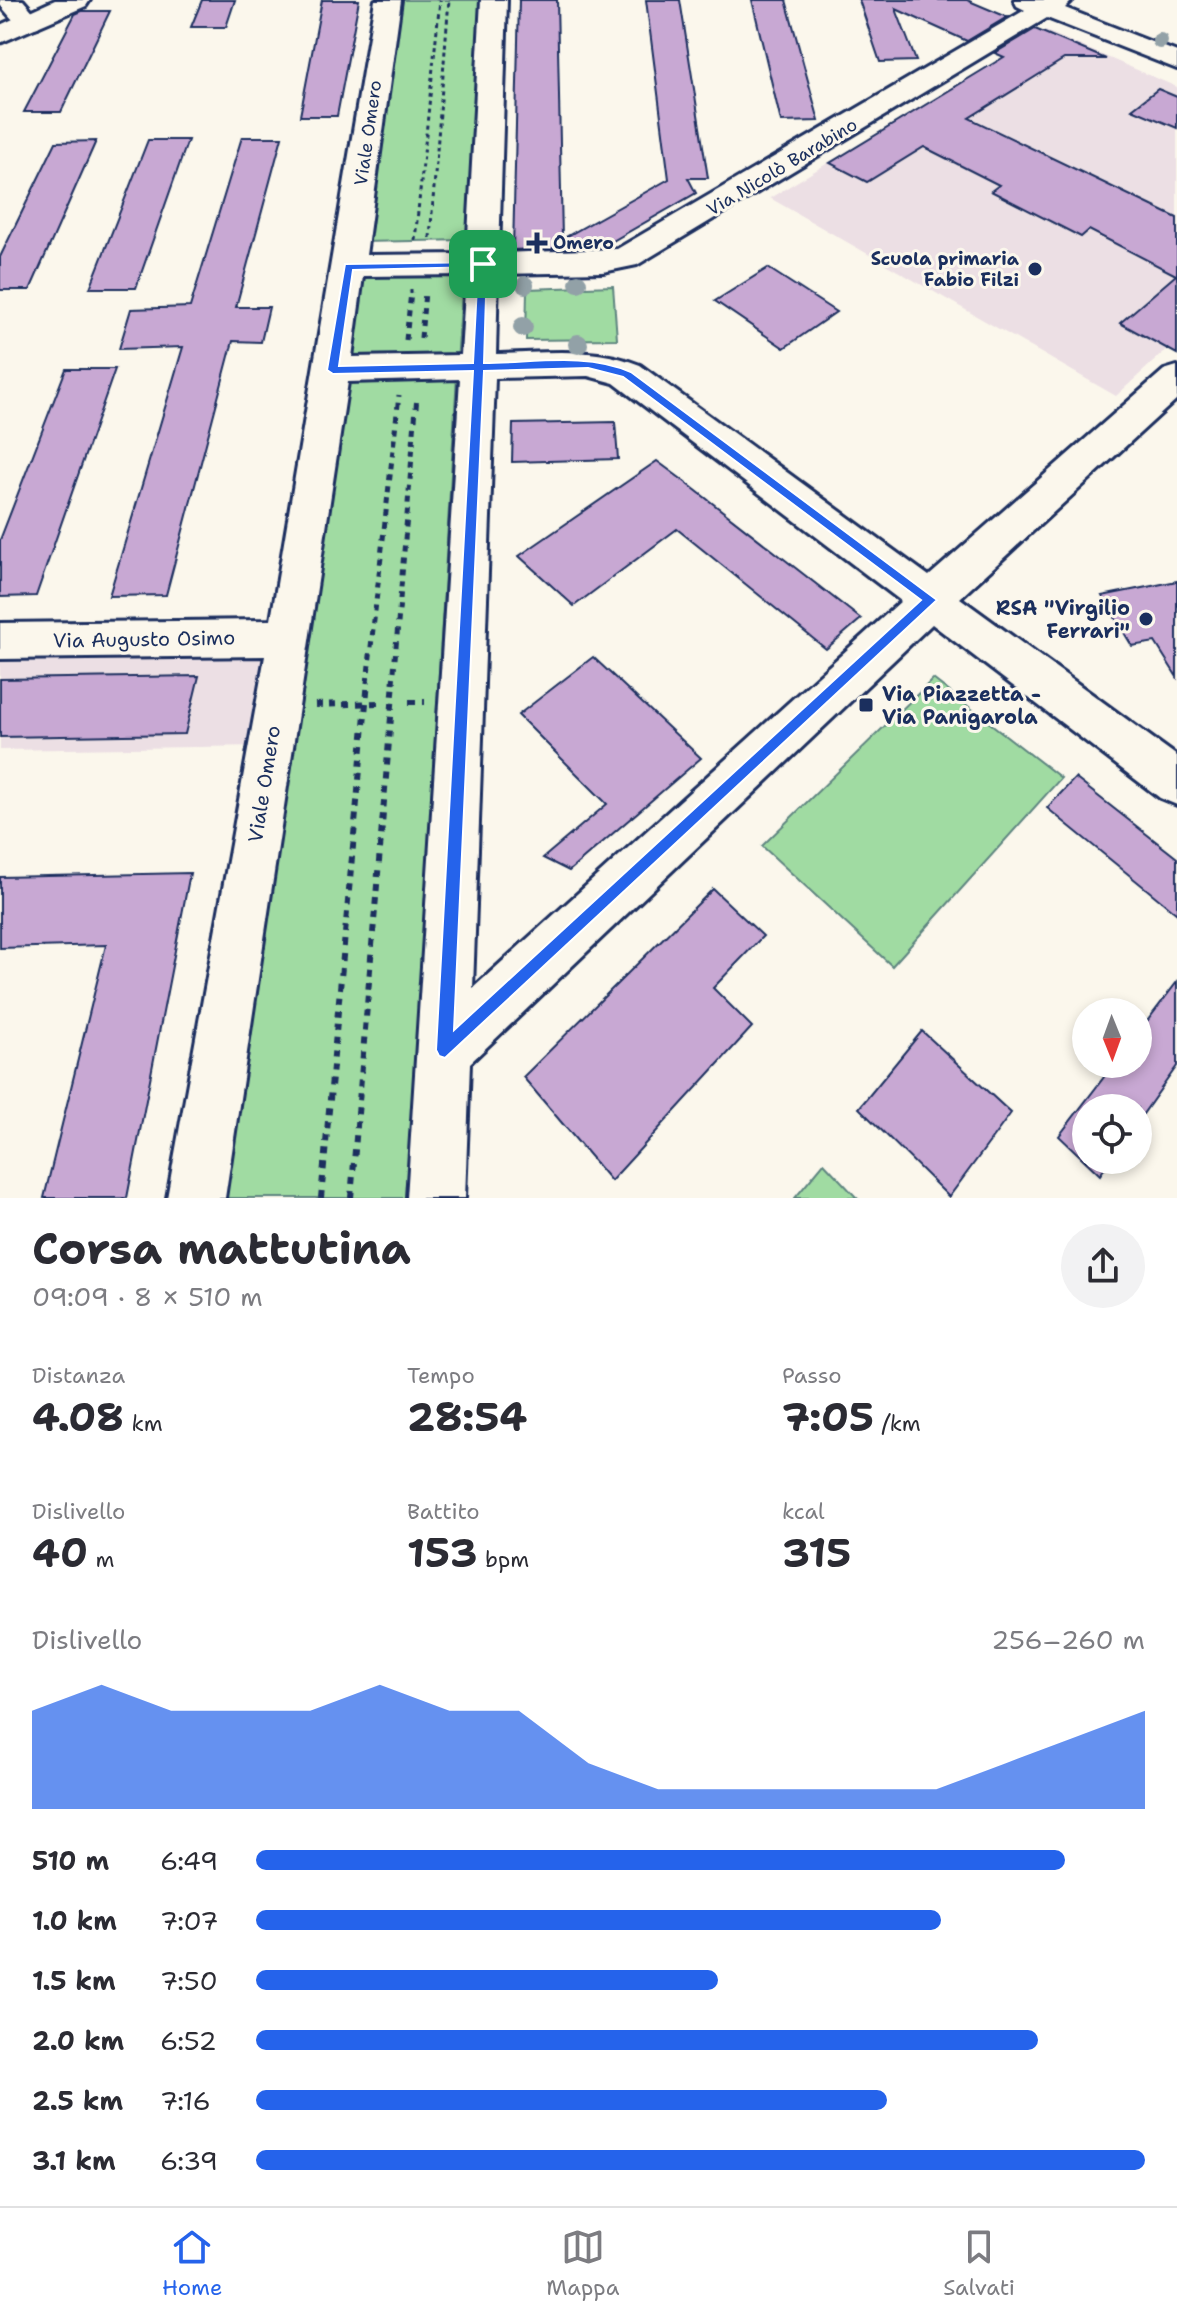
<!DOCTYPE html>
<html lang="it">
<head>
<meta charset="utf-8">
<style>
	body { margin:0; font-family:"Shantell Sans",sans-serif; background:#f2f2f3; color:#2b2b33; height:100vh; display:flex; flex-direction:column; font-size:30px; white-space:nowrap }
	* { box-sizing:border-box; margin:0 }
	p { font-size:26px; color:#7c7c81 }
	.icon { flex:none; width:44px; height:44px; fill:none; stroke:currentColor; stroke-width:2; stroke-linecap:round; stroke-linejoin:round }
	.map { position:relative; height:1198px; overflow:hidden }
	.drawer { display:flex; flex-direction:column; background:#fff; flex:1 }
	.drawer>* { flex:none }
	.needle { width:52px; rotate:179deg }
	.controls { position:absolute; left:1072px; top:998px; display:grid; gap:16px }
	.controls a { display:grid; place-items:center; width:80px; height:80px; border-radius:50%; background:#fff; box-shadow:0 4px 12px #0003; font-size:40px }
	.pin { position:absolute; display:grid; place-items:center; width:68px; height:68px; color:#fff; margin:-34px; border-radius:16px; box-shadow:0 4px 12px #0006 }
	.round { display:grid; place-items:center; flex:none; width:84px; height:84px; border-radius:42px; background:#f2f2f3 }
	.head { display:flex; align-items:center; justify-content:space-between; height:136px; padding:0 32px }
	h1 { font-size:44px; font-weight:700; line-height:60px }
	.figures { display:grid; grid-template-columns:repeat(3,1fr); gap:12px; height:136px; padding:8px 32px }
	.figures div { display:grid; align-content:center }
	.figures b { font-size:40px; font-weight:700 }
	.figures small { font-size:22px; font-weight:400 }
	.figures p { font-size:22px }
	.chart { height:224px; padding:16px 32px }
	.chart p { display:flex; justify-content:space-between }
	.chart svg { width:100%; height:144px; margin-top:8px; fill:#2563eb; opacity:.7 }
	ul { padding:0 32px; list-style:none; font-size:26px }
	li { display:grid; grid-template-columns:128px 96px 1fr; align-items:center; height:60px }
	li i { height:20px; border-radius:10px; background:#2563eb }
	.tab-bar { display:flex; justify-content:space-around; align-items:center; height:112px; border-top:2px solid #e1e1e2; background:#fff; font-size:22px; color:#7c7c81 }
	.tab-bar a { display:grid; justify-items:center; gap:4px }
	.tab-bar .on { color:#2563eb }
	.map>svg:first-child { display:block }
	.built { fill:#ecdfe4 }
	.green { fill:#a0dba2; stroke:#5e8580; stroke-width:2 }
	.building { fill:#c8a8d3; stroke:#1b2f5e; stroke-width:2 }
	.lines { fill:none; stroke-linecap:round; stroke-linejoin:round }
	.minor-casing { stroke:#1b2f5e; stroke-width:6 }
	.major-casing { stroke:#1b2f5e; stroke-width:6 }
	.path-far2 { stroke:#1b2f5e; stroke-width:3; stroke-dasharray:4 4; stroke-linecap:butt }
	.path-far1 { stroke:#1b2f5e; stroke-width:5; stroke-dasharray:6 6; stroke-linecap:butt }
	.path { stroke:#1b2f5e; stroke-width:6; stroke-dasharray:7 7; stroke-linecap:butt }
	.minor { fill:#fbf7ec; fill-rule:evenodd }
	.major { fill:#fbf7ec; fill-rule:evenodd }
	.tree { fill:#92a1a7 }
	.route { fill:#2563eb; stroke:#fff; stroke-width:2; fill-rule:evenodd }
	.poi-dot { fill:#1b2f5e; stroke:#fbf7ec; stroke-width:3 }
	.labels { text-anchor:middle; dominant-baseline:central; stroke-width:6; stroke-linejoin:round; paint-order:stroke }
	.far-street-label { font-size:18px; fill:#1b2f5e; stroke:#fbf7ec }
	.far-poi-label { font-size:18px; font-weight:bold; fill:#1b2f5e; stroke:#fbf7ec; text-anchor:start }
	.poi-label { font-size:20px; font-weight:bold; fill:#1b2f5e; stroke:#fbf7ec; text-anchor:end }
	.street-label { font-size:20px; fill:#1b2f5e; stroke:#fbf7ec }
</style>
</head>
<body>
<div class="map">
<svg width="1177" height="1198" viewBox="0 0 1177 1198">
	<rect width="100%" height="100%" fill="#fbf7ec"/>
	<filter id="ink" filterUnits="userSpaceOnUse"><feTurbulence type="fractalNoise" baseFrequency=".0125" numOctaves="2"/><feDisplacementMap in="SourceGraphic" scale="16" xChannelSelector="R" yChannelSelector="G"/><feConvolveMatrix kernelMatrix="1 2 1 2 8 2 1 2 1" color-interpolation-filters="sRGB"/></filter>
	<g filter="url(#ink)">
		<!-- built -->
		<g class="built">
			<path d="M1046 31 1177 87V340L1116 396 770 198Z"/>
			<path d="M279 644 262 746 0 750V648Z"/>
		</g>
		<!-- green -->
		<g class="green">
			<path d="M397 0H483L467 240 361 242Z"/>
			<path d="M463 275 457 363 345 365 358 277Z"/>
			<path d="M613 286 617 339 526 340 527 289Z"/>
			<path d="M457 376 407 1198H219L342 378Z"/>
			<path d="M933 679 1061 778 892 966 762 846Z"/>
			<path d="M824 1163 857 1198H795Z"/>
		</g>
		<!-- building -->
		<g class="building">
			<path d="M202 0H235L226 27H191Z"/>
			<path d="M322 0H359L337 116H300Z"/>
			<path d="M519 0H557L562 239 669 179 646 0H680L708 178H688L696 193 604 246 513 250Z"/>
			<path d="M752 0H786L819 121 781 122Z"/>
			<path d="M859 0H967L1007 17 967 41 896 9 916 61 880 62Z"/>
			<path d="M82 11H110L61 112H24L75 14Z"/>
			<path d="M1035 29 1106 59H1064L969 118 1177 218V354L1120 323 1176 275 1089 230 1081 237 991 191 999 185 924 147 867 182 830 163 1004 57 995 53Z"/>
			<path d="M1158 89 1177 97V128L1132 109Z"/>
			<path d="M242 137H282L236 307H269L261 342 233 341 166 595 109 596 183 347 119 349 131 309 190 307Z"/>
			<path d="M148 140H188L136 288H90Z"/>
			<path d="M96 141 30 290H0V257L56 142Z"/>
			<path d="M768 268 836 312 784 348 715 301Z"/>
			<path d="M66 369H115L36 596 0 597V540Z"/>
			<path d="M615 422 618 459 512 462 513 424Z"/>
			<path d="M657 461 684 481 861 619 826 649 677 529 574 606 519 556Z"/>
			<path d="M1177 581V677L1155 642 1132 646 1102 596Z"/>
			<path d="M593 657 701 758 569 871 543 858 607 804 518 715Z"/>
			<path d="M199 676 185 734 0 737V679Z"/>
			<path d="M1075 778 1177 858V914L1047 808Z"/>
			<path d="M190 873 127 1198H44L106 945 0 948V877Z"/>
			<path d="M713 889 763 936 713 988 752 1027 611 1181 523 1077Z"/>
			<path d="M1177 982V1066L1138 1121V1108H1086V1160H1110L1100 1175 1059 1136 1114 1064H1138V1033Z"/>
			<path d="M922 1031 1011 1113 949 1197 859 1108Z"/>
		</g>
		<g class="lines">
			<!-- minor casing -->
			<g class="minor-casing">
				<g id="minor">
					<path d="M0 0H23L42 22 38 27C19 32 12 18 0 5Z"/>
					<path d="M375 0H401L366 255 467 254 481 0H507L499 253 617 249 1025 10 1017 6 1014 0H1073L1065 8 1177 52V69L1047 18 637 265 603 272 498 274 496 354C545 353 594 346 640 365L929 576 1164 370 1177 366V399L960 598 1177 756V805L1160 798 932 624 470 1063 465 1198H407L460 379 348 382 225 1198H167L265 656 0 659V623L271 620ZM466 275 461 355 352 357 363 276ZM588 376 614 383 901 601 473 988 495 378Z"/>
				</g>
			</g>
			<!-- major casing -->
			<g class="major-casing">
				<path id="major" d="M55 0H90L86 6 0 43V25Z"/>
			</g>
			<!-- path-far2 -->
			<g class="path-far2">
				<path d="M430 238 449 0"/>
				<path d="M415 240 440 0"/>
				<path d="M411 294V290"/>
			</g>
			<!-- path-far1 -->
			<g class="path-far1">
				<path d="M421 338 425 292"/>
				<path d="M406 340 411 292"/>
				<path d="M367 683 399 395"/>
				<path d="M393 683 417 396"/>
			</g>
			<!-- path -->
			<g class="path">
				<path d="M409 702H425"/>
				<path d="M315 705 382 703"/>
				<path d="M321 1198 368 681"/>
				<path d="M351 1198 394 681"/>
			</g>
			<!-- minor -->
			<use href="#minor" class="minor"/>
			<!-- major -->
			<use href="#major" class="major"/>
		</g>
		<!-- trees -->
		<g class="tree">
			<circle cx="1160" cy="41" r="8"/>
			<circle cx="578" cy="283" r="9"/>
			<circle cx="525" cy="285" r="9"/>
			<circle cx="523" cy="327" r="10"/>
			<circle cx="578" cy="344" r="10"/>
		</g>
	</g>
	<!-- route -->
	<path class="route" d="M487 262 484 363C532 363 586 352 631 372L937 600 445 1058 439 1056 436 1050 473 371 333 374 327 370 345 264ZM478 267 473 363 339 366 353 270ZM588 368 623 377 921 600 454 1030 484 371Z"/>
	<!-- markers -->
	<g class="poi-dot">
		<path d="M533 231h8v8h8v8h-8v8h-8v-8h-8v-8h8z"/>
		<circle cx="1035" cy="269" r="8"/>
		<circle cx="1146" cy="619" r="8"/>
		<rect x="858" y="697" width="16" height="16" rx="4"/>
	</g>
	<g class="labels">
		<!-- far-street labels -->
		<g class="far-street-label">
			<text transform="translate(368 133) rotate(-82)">Viale Omero</text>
			<text transform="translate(782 167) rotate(-31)">Via Nicolò Barabino</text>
		</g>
		<!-- far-poi labels -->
		<g class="far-poi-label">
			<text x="553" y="243">Omero</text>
			<text x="1019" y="259" text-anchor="end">Scuola primaria<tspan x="1019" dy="21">Fabio Filzi</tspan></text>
		</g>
		<!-- poi labels -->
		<g class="poi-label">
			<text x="1130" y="608">RSA "Virgilio<tspan x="1130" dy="23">Ferrari"</tspan></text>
			<text x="882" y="694" text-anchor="start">Via Piazzetta -<tspan x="882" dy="23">Via Panigarola</tspan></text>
		</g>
		<!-- street labels -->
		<g class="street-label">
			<text transform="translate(144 639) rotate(-1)">Via Augusto Osimo</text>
			<text transform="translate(264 784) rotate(-81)">Viale Omero</text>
		</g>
	</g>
</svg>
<div class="controls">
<a><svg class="needle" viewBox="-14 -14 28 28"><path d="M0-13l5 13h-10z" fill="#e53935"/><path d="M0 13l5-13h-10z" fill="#7c7c81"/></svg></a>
<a><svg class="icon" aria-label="locate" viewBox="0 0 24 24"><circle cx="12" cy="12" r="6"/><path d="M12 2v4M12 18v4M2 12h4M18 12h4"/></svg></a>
</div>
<div class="pin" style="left:483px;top:264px;background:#1e9e55"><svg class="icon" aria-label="arrive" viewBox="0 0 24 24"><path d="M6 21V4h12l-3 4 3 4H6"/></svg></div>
</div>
<section class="drawer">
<div class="head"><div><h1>Corsa mattutina</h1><p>09:09 · 8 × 510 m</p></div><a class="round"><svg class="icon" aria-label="share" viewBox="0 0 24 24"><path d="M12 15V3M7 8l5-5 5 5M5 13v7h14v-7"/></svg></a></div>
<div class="figures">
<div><p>Distanza</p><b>4.08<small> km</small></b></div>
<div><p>Tempo</p><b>28:54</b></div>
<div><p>Passo</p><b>7:05<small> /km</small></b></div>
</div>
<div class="figures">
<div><p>Dislivello</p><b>40<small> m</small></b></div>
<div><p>Battito</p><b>153<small> bpm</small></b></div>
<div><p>kcal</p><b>315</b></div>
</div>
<div class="chart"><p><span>Dislivello</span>256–260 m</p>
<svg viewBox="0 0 160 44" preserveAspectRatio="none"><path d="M0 44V14L10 6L20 14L30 14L40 14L50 6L60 14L70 14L80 30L90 38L100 38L110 38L120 38L130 38L140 30L150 22L160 14V44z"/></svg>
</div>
<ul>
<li><b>510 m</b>6:49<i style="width:91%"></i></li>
<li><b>1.0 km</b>7:07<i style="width:77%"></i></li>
<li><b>1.5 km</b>7:50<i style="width:52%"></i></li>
<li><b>2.0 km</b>6:52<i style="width:88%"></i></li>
<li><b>2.5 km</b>7:16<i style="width:71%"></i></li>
<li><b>3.1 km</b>6:39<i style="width:100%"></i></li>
</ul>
</section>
<nav class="tab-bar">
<a class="on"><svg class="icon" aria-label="home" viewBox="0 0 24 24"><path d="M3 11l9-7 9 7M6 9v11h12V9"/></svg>Home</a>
<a><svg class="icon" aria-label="map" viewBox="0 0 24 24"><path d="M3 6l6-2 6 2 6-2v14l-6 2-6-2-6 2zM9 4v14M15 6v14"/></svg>Mappa</a>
<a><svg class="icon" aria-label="saved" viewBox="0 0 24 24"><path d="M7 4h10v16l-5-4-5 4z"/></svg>Salvati</a>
</nav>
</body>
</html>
